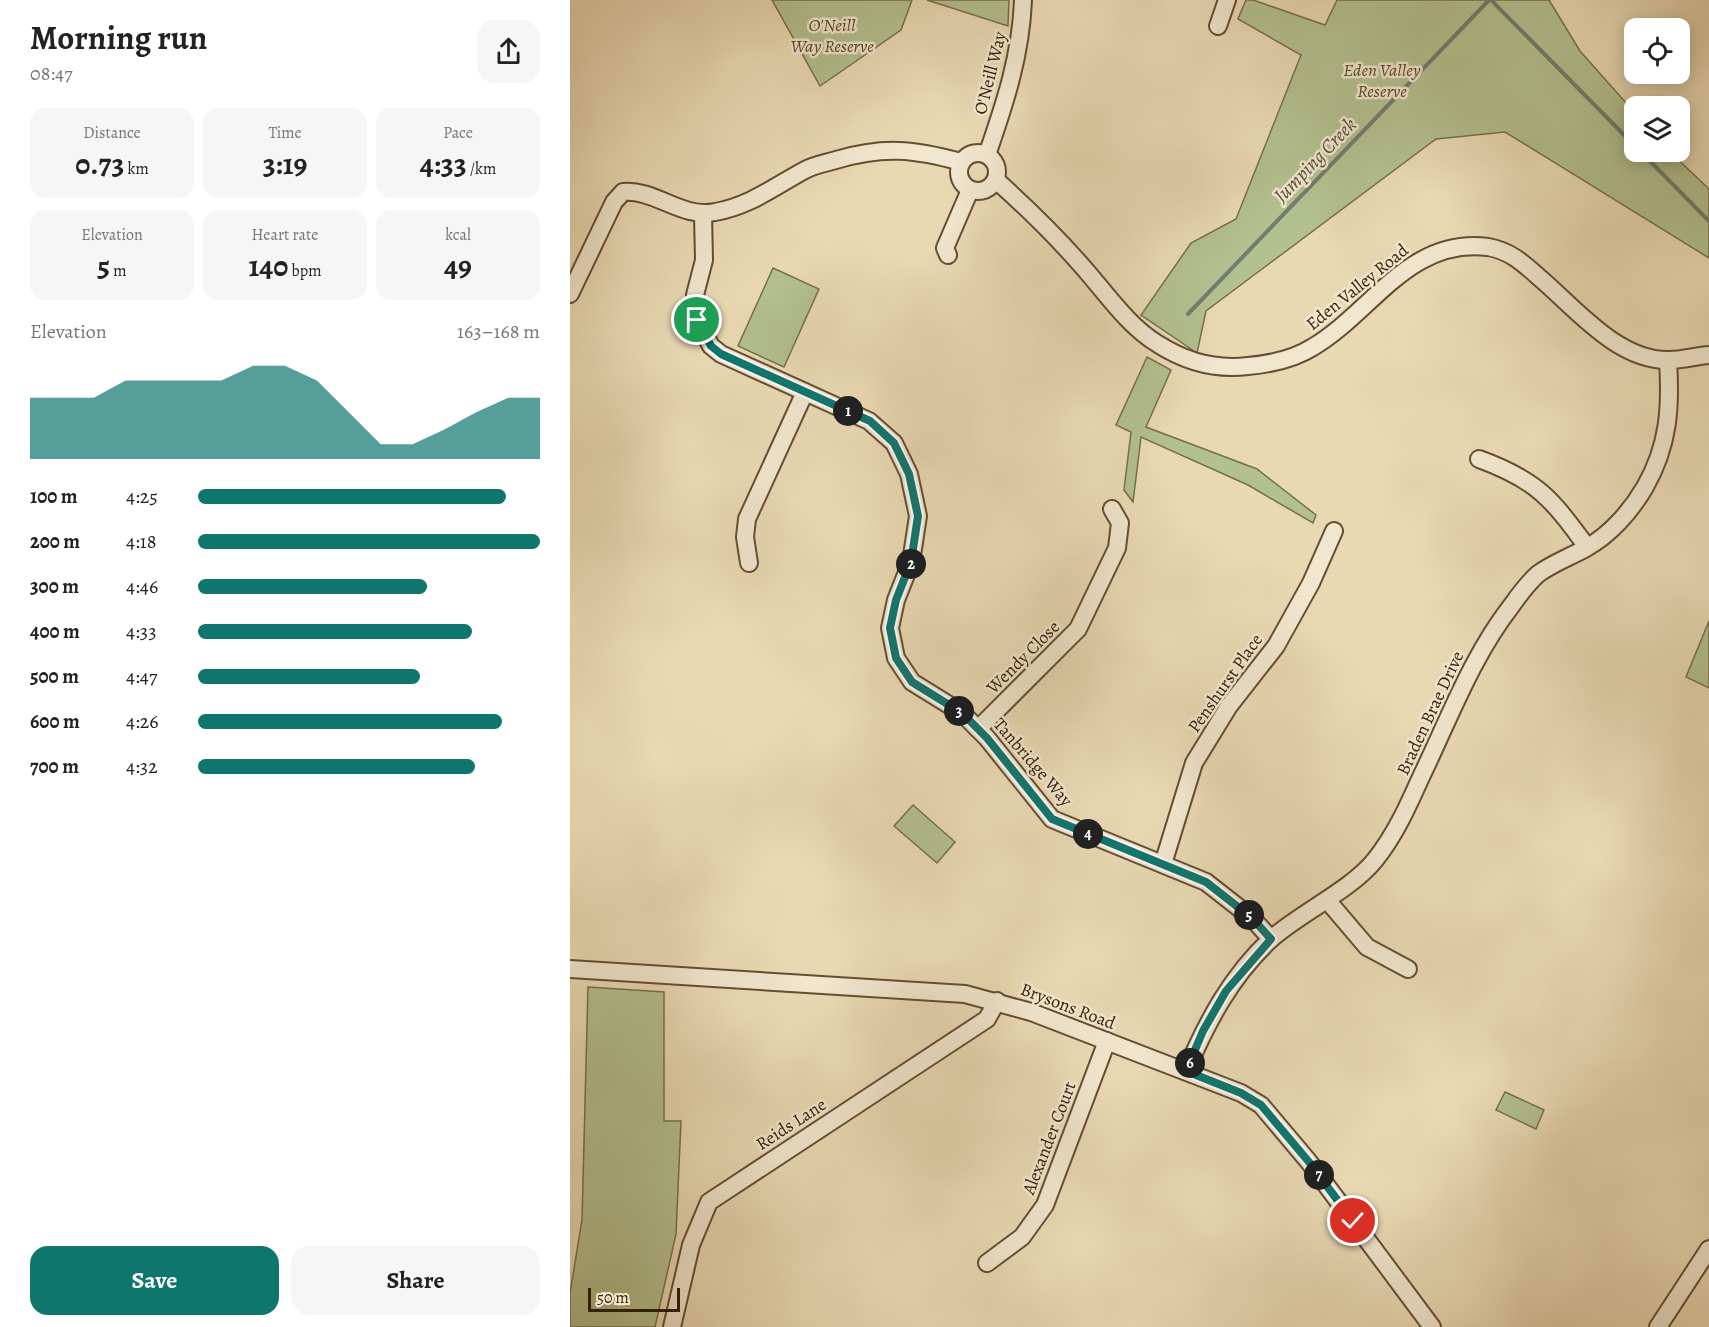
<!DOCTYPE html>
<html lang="en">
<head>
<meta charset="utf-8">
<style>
	body { margin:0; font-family:Alegreya,serif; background:#f6f6f6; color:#222; height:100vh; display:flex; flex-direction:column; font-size:22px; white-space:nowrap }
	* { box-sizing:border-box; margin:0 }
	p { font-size:20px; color:#767676 }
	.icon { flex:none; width:33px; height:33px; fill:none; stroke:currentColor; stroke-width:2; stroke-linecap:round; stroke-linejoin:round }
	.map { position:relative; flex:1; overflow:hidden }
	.drawer { display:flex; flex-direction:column; background:#fff; width:570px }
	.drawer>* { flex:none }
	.controls { position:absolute; left:1054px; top:18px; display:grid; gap:12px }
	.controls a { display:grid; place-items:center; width:66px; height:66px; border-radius:12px; background:#fff; box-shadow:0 3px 15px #0003; font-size:30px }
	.scale { position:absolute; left:18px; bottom:15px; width:92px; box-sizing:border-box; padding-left:6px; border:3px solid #372008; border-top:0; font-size:16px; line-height:21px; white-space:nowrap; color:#372008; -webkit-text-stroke:4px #f1e6ce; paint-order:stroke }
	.pin { position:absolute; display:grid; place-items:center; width:51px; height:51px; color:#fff; margin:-26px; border:3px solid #fff; border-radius:50%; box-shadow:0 2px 6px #0007 }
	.km { position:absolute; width:30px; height:30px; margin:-15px; border-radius:50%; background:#222; color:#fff; font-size:16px; line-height:30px; text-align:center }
	.round { display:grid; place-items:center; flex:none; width:63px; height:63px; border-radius:18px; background:#f6f6f6 }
	.overview { display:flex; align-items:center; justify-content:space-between; height:102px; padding:0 30px }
	h1 { font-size:33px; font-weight:700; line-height:45px }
	.stats { display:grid; grid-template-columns:repeat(3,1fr); gap:9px; height:102px; padding:6px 30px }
	.stats div { display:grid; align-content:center; border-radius:15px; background:#f6f6f6; text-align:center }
	.stats b { font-size:30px; font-weight:700 }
	.stats small { font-size:16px; font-weight:400 }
	.stats p { font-size:16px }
	.chart { height:168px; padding:12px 30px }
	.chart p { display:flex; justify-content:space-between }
	.chart svg { width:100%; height:108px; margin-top:6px; fill:#0f766e; opacity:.7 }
	.primary-button { display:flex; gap:12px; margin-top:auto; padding:12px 30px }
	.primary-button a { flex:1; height:69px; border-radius:18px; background:#0f766e; color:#fff; font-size:24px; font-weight:700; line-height:69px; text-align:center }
	.primary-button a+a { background:#f6f6f6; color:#222 }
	ul { padding:0 30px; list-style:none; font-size:20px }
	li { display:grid; grid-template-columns:96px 72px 1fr; align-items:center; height:45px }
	li i { height:15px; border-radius:8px; background:#0f766e }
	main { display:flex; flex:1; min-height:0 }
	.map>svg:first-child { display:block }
	.green { fill:#b3c08f; stroke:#75704c; stroke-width:1.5 }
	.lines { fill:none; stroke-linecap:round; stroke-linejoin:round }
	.stream { stroke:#727c6f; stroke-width:4 }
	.minor-casing { stroke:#644e33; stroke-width:20 }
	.minor { stroke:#f1e6ce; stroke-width:16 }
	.route-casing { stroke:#fff; stroke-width:12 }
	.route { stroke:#0f766e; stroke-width:8 }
	.labels { text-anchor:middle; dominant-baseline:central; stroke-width:5; stroke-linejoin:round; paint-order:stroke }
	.park-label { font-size:18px; font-style:italic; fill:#56482a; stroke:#f1e6ce }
	.street-label { font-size:18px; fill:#372008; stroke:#f1e6ce }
	.water-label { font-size:20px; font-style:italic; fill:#544e3c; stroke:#f1e6ce }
</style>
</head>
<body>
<main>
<section class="drawer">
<div class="overview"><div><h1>Morning run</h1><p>08:47</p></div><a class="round"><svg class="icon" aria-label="share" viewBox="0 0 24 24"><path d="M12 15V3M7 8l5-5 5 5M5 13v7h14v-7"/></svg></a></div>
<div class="stats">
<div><p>Distance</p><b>0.73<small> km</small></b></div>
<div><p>Time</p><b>3:19</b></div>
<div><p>Pace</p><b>4:33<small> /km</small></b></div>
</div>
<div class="stats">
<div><p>Elevation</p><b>5<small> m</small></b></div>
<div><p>Heart rate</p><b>140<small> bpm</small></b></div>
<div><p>kcal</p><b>49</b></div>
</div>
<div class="chart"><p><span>Elevation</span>163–168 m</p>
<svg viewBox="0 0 160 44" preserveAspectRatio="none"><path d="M0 44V19L10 19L20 19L30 12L40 12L50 12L60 12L70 6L80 6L90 12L100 25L110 38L120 38L130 32L140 25L150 19L160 19V44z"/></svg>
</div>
<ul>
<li><b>100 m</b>4:25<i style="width:90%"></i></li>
<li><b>200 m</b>4:18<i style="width:100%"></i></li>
<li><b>300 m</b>4:46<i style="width:67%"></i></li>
<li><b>400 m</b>4:33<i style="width:80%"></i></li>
<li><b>500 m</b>4:47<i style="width:65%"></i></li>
<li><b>600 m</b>4:26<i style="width:89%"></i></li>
<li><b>700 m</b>4:32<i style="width:81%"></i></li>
</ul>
<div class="primary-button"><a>Save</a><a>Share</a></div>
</section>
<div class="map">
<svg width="1139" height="1327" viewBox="0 0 1139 1327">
	<rect width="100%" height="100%" fill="#e9d9b3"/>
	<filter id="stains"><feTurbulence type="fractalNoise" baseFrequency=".00333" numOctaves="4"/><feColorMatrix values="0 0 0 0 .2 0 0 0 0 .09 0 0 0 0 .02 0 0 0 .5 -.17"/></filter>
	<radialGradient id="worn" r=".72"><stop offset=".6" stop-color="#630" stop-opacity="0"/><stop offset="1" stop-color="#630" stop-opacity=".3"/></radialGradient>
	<!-- green -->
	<g class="green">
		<path d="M202 0H342L331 30 250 86Z"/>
		<path d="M357 0H439L438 26Z"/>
		<path d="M676 0H683L755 25 767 0H979L1010 51 1065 113V152H1100L1139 189V258L935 132 866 139 636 311 627 353 571 315 621 243 666 219 731 55 668 19Z"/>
		<path d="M203 268 249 289 214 367 168 346Z"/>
		<path d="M577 357 601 370 576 427 687 469 746 515 743 523 678 485 571 437 563 502 554 490 561 432 546 425Z"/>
		<path d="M1139 621V688L1116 677Z"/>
		<path d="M343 805 385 842 367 863 324 826Z"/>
		<path d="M18 987 94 992V1121H111L106 1234 85 1327H0V1293L12 1220Z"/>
		<path d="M935 1092 974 1110 966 1129 926 1110Z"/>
	</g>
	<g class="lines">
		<!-- stream -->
		<g class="stream">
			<path d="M921 0 1065 146"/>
			<path d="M1071 152 1139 221"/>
			<path d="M618 314 919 0"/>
		</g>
		<!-- minor casing -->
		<g class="minor-casing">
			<g id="minor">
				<path d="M648 26 657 0"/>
				<circle cx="408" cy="172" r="19"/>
				<path d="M417 155C435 103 451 55 453 0"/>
				<path d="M426 180C456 207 485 235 512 266 536 293 558 326 588 344 616 362 645 370 678 366 701 364 724 359 743 347 802 312 839 237 918 247 941 251 954 264 971 279 1006 309 1048 361 1099 360 1112 360 1126 356 1139 355"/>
				<path d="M133 214 134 260 125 295 127 320 141 346 151 354 299 421 324 443 339 474 348 516 341 562 326 600 320 628 326 658 342 682 392 713 417 738 482 819 636 882 682 918 701 939"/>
				<path d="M378 255 375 248 400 190"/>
				<path d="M0 294 44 202 53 192C85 189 112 219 145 212 180 206 205 186 235 170 244 165 256 163 266 160 313 146 344 149 391 162"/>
				<path d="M909 459C967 480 982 499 1017 547"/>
				<path d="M179 563 175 537 177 519 235 392"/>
				<path d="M408 729 508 629 547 548 550 523 542 509"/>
				<path d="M593 864 624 763 659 706 706 646 741 583 764 531"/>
				<path d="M757 900 797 947 838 969"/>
				<path d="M0 969 395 994 461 1012 671 1093 691 1105 739 1162 862 1327"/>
				<path d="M616 1071C637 1022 661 976 701 939 730 913 781 890 805 860 825 835 838 806 851 777 879 719 902 656 942 605 949 595 959 582 968 574 983 563 1000 557 1016 548 1040 535 1061 511 1075 487 1099 445 1101 407 1098 360"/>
				<path d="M417 1263 452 1237 475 1205 537 1041"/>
				<path d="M102 1327 121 1245 139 1202 417 1019 427 1001"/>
				<path d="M1088 1327 1139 1249"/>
			</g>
		</g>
		<!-- minor -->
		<use href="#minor" class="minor"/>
	</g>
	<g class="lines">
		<!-- route casing -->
		<g class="route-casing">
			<path id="route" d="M127 320 141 346 151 354 300 421 324 443 339 474 348 516 341 562 326 600 320 628 326 658 342 682 392 713 417 738 482 819 636 882 682 918 701 939 656 991 633 1031 616 1071 671 1093 691 1105 739 1162 783 1221"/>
		</g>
		<!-- route -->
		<use href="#route" class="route"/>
	</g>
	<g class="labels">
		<!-- park labels -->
		<g class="park-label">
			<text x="262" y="25">O'Neill<tspan x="262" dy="21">Way Reserve</tspan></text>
			<text x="812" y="70">Eden Valley<tspan x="812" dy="21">Reserve</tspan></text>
		</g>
		<!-- street labels -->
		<g class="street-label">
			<text transform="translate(420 73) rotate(-76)">O'Neill Way</text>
			<text transform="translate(787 287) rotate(-39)">Eden Valley Road</text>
			<text transform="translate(453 657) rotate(-45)">Wendy Close</text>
			<text transform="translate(655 683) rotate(-55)">Penshurst Place</text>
			<text transform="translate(860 713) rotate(-65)">Braden Brae Drive</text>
			<text transform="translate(463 762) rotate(49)">Tanbridge Way</text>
			<text transform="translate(498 1006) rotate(21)">Brysons Road</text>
			<text transform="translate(221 1124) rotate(-33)">Reids Lane</text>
			<text transform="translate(479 1138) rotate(-69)">Alexander Court</text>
		</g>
		<!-- water labels -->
		<g class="water-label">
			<text transform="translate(745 160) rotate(-46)">Jumping Creek</text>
		</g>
	</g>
	<rect width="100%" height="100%" filter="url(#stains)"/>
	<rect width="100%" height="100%" fill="url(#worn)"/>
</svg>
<div class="controls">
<a><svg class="icon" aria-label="locate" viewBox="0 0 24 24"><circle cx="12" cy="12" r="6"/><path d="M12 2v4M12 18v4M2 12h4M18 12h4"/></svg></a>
<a><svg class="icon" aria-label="layers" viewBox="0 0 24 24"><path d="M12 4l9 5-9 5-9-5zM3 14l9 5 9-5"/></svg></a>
</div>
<div class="scale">50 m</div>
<div class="pin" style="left:127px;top:320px;background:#1e9e55"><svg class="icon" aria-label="arrive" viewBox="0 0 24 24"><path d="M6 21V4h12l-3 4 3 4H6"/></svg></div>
<div class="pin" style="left:783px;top:1221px;background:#d93025"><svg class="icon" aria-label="check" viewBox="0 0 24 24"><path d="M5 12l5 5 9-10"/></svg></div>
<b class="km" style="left:278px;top:411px">1</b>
<b class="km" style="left:341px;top:564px">2</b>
<b class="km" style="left:389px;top:711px">3</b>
<b class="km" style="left:518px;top:834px">4</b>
<b class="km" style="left:679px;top:915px">5</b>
<b class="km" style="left:620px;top:1063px">6</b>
<b class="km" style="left:749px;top:1175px">7</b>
</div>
</main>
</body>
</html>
